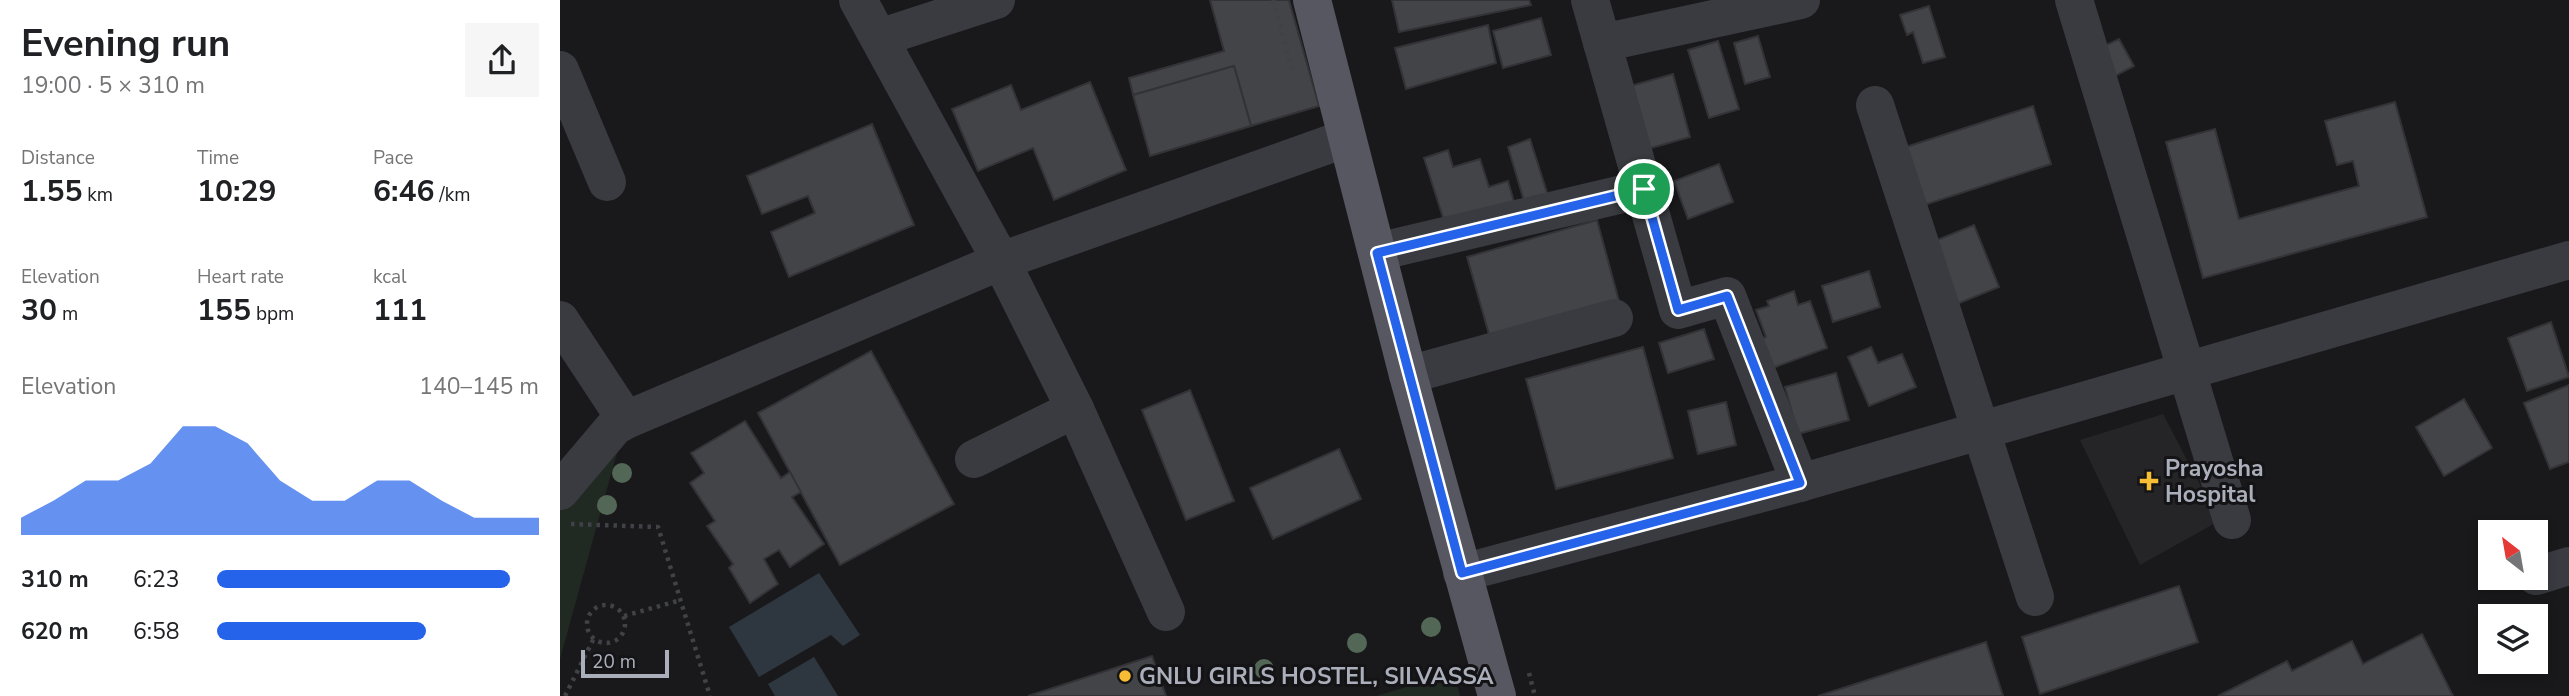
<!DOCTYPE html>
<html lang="en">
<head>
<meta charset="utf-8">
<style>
	body { margin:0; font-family:"Nunito Sans",sans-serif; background:#f6f6f6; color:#202124; height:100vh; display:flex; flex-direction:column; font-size:26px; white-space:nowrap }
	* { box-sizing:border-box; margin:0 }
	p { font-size:23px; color:#757577 }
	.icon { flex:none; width:38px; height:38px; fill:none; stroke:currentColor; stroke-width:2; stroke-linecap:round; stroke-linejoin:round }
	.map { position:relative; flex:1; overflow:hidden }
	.side { display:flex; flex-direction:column; background:#fff; width:560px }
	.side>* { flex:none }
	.needle { width:46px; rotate:329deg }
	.fabs { position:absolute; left:1918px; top:520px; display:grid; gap:14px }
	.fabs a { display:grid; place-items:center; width:70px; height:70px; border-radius:0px; background:#fff; box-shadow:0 4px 10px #0003; font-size:35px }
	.scale { position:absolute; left:21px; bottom:18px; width:88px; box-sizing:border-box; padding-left:7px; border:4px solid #abafbb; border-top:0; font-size:19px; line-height:24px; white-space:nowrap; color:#abafbb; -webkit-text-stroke:5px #141416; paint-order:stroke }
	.pin { position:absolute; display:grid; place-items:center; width:60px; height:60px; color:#fff; margin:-30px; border:4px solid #fff; border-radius:50%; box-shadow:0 2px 7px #0007 }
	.round { display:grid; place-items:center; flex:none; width:74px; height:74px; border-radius:0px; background:#f6f6f6 }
	.headline { display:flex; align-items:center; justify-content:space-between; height:119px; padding:0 21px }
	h1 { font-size:38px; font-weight:700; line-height:52px }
	.metrics { display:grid; grid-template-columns:repeat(3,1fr); gap:10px; height:119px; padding:7px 21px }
	.metrics div { display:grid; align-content:center }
	.metrics b { font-size:30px; font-weight:700 }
	.metrics small { font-size:19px; font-weight:400 }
	.metrics p { font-size:19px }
	.chart { height:196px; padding:14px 21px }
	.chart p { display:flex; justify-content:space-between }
	.chart svg { width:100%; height:126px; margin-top:7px; fill:#2563eb; opacity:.7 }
	ul { padding:0 21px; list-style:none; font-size:23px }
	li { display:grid; grid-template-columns:112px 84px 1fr; align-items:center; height:52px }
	li i { height:18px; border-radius:9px; background:#2563eb }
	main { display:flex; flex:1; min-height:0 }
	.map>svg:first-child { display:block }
	.built { fill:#252528 }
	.green { fill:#212a22 }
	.water { fill:#2e3740 }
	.building { fill:#434448; stroke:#333337; stroke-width:2 }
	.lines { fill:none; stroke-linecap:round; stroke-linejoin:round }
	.path { stroke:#404247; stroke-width:4.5; stroke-dasharray:3.5 5; stroke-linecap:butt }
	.minor { stroke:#3a3b40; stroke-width:38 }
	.major { stroke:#565760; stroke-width:38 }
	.tree { fill:#536756 }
	.route-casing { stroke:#fff; stroke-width:14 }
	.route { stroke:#2563eb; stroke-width:9 }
	.poi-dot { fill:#f7be35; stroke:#141416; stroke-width:2.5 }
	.labels { text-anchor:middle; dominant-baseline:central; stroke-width:6; stroke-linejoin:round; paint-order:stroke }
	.poi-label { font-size:23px; font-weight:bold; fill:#abafbb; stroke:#141416; text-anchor:start }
</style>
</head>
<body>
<main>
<section class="side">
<div class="headline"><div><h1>Evening run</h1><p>19:00 · 5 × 310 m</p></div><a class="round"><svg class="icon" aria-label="share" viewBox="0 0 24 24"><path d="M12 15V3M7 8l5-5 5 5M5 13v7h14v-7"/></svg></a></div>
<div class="metrics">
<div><p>Distance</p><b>1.55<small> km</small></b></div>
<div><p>Time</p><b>10:29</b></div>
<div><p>Pace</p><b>6:46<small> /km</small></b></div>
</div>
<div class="metrics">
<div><p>Elevation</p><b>30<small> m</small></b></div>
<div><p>Heart rate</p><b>155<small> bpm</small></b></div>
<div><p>kcal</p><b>111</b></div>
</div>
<div class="chart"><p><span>Elevation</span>140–145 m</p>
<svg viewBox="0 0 160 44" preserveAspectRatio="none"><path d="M0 44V38L10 32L20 25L30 25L40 19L50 6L60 6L70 12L80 25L90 32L100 32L110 25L120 25L130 32L140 38L150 38L160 38V44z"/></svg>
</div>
<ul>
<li><b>310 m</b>6:23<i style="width:91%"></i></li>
<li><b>620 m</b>6:58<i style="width:65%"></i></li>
</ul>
</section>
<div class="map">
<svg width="2009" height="696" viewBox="0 0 2009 696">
	<rect width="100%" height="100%" fill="#19191b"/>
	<!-- built -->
	<path class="built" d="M1603 414 1659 521 1580 565 1520 440Z"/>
	<!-- green -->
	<g class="green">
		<path d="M66 420 0 659V496Z"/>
		<path d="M894 673 900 696H816Z"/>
	</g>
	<!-- water -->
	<g class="water">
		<path d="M259 573 300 635 283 646 271 635 199 677 169 627Z"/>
		<path d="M254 657 278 696H215L208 684Z"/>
	</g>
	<!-- building -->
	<g class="building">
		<path d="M650 0H729L759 106 691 126 674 66 573 95 569 78 664 51Z"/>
		<path d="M832 0H969L971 5 839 32Z"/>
		<path d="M1369 6 1385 57 1363 63 1353 32 1347 35 1340 15Z"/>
		<path d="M981 18 991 55 943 68 933 31Z"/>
		<path d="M928 25 936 63 846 89 835 48Z"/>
		<path d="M1198 36 1210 77 1185 84 1174 43Z"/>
		<path d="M1559 39 1574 66 1555 76 1540 48Z"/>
		<path d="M1158 41 1179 109 1149 118 1128 50Z"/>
		<path d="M674 66 691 126 590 156 573 95Z"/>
		<path d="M1113 74 1130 137 1084 150 1067 87Z"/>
		<path d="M530 82 566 170 494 200 473 148 418 171 392 109 451 85 461 110Z"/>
		<path d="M1835 102 1867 217 1643 278 1606 142 1655 129 1679 219 1799 186 1793 161 1777 165 1765 121Z"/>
		<path d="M1473 106 1491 164 1364 205 1346 147Z"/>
		<path d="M312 124 354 225 229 277 211 232 255 213 248 196 202 214 187 176Z"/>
		<path d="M970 139 990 202 967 211 948 147Z"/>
		<path d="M888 150 893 167 920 159 929 187 948 181 954 202 885 224 864 158Z"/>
		<path d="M1159 164 1173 202 1128 219 1114 181Z"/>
		<path d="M1037 220 1059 301 930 338 907 257Z"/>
		<path d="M1414 225 1439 287 1392 306 1367 244Z"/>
		<path d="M1309 271 1320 307 1273 322 1262 286Z"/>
		<path d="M1234 291 1238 305 1250 301 1267 348 1210 369 1200 339 1206 337 1196 310 1209 306 1207 301Z"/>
		<path d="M1991 322 2009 377 1967 391 1948 338Z"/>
		<path d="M1144 329 1154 359 1108 373 1099 343Z"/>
		<path d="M1083 347 1113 458 996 489 966 379Z"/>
		<path d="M1311 347 1318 363 1342 354 1356 387 1309 406 1288 357Z"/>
		<path d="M311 351 394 504 280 565 198 413Z"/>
		<path d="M1276 373 1289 420 1238 434 1225 387Z"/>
		<path d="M2009 385V462L1990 469 1964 403Z"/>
		<path d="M630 390 674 501 626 520 582 410Z"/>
		<path d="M1904 399 1932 448 1884 476 1856 427Z"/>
		<path d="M1166 402 1176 445 1138 454 1128 411Z"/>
		<path d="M185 421 221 478 230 472 241 492 232 497 264 544 230 567 219 550 204 559 218 584 190 603 169 568 173 564 147 526 155 521 130 483 144 473 131 453Z"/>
		<path d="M779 449 801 499 713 539 690 488Z"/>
		<path d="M1619 586 1638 642 1480 694 1462 637Z"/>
		<path d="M1862 634 1893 696H1658L1727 661 1732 671 1792 641 1803 664Z"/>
		<path d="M1426 642 1443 696H1258Z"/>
		<path d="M592 656 606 696H468Z"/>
	</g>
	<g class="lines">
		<!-- path -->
		<g class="path">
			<path d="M713 0 733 73"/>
			<path d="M11 524 98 527 150 696"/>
			<circle cx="46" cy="624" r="19"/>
			<path d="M64 616 121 600"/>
			<path d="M969 673 975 696"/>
			<path d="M5 696 34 638"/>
		</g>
		<!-- minor -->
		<g class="minor">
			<path d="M298 0 441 261 515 409 606 612"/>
			<path d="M1030 0 1118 310 1167 296 1240 483"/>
			<path d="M1514 0 1672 520"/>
			<path d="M319 38 436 0"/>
			<path d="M1042 43 1241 0"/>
			<path d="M0 70 47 182"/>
			<path d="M1315 105 1475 597"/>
			<path d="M817 252 1084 189"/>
			<path d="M0 320 66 420"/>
			<path d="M848 375 1054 318"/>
			<path d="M414 459 515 409"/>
			<path d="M0 491 55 426 66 420 441 261 787 138"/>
			<path d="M902 573 1240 483 2009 260"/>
			<path d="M1976 576 2009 566"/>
		</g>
		<!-- major -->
		<path class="major" d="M752 0 848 375 937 696"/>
	</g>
	<!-- trees -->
	<g class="tree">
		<circle cx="62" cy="473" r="10"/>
		<circle cx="47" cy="505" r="10"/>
		<circle cx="871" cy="627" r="10"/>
		<circle cx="797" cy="643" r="10"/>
		<circle cx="704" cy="669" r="10"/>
	</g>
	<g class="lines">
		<!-- route casing -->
		<g class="route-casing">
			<path id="route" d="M1084 189 1118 310 1167 296 1240 483 902 573 817 253Z"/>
		</g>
		<!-- route -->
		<use href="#route" class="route"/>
	</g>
	<!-- markers -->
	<g class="poi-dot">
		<path d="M1585.5 470.5h7v7h7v7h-7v7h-7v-7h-7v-7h7z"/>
		<circle cx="565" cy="676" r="7"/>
	</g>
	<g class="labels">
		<!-- poi labels -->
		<g class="poi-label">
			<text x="1605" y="468">Prayosha<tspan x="1605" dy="26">Hospital</tspan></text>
			<text x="579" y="676">GNLU GIRLS HOSTEL, SILVASSA</text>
		</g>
	</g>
</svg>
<div class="fabs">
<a><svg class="needle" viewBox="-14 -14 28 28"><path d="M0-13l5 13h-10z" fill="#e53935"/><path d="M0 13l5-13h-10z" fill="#757577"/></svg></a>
<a><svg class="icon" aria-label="layers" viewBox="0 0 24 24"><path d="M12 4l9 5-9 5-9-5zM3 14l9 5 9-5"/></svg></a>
</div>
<div class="scale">20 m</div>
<div class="pin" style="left:1084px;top:189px;background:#1e9e55"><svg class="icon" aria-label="arrive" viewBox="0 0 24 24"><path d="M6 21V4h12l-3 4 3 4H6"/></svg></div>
</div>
</main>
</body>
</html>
